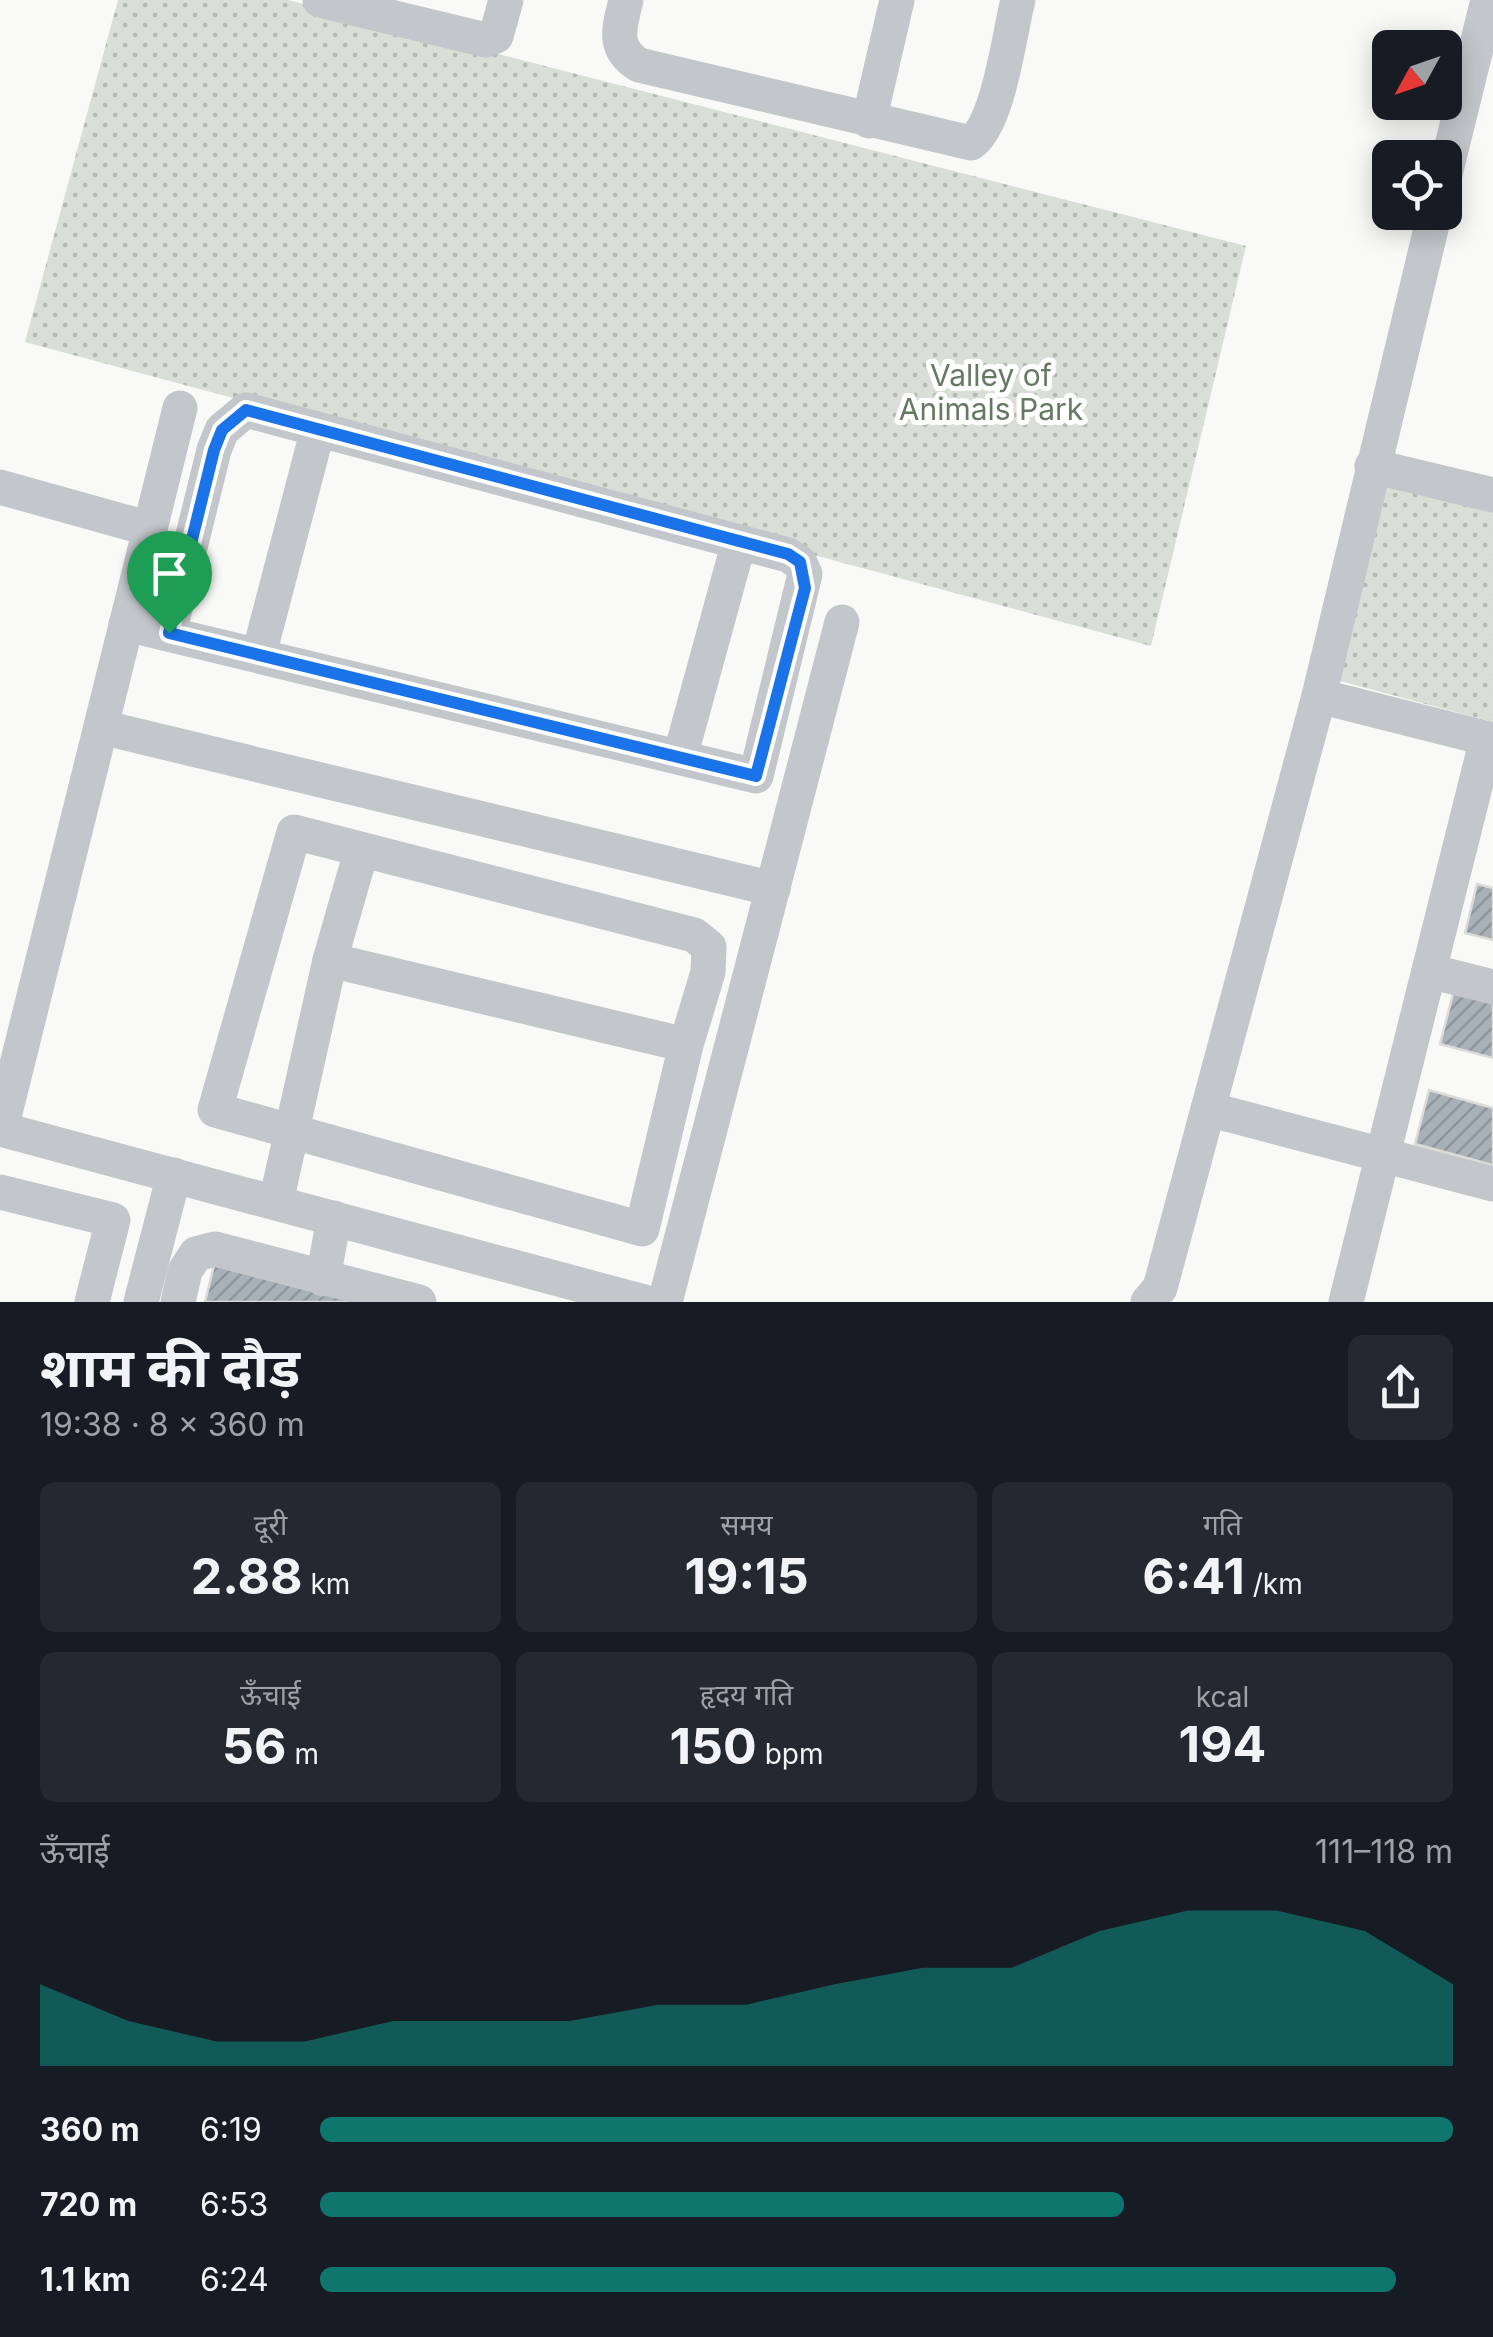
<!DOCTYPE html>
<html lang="hi">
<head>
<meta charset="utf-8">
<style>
	body { margin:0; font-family:Inter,"Noto Sans Devanagari",sans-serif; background:#242831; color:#f1f3f6; height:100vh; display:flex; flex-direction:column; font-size:38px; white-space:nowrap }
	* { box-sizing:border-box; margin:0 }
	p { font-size:32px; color:#9ea1a6 }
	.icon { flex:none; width:55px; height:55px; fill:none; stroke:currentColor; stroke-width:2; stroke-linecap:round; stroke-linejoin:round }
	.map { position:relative; height:1302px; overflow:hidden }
	.sheet { display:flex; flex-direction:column; background:#171b24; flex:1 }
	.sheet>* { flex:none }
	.needle { width:65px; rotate:230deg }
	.buttons { position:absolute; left:1372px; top:30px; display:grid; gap:20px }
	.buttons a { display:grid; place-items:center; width:90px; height:90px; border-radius:15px; background:#171b24; box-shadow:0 5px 25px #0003; font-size:50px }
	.pin { position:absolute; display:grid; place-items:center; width:85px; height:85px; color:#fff; margin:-102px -42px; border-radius:50% 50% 50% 0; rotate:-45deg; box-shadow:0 0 10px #0007 }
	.pin .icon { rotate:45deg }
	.round { display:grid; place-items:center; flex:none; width:105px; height:105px; border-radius:15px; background:#242831 }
	.head { display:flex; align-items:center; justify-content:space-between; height:170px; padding:0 40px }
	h1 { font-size:55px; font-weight:700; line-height:75px }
	.metrics { display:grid; grid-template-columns:repeat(3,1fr); gap:15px; height:170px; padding:10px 40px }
	.metrics div { display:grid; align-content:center; border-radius:15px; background:#242831; text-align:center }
	.metrics b { font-size:50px; font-weight:700 }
	.metrics small { font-size:28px; font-weight:400 }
	.metrics p { font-size:28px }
	.chart { height:280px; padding:20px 40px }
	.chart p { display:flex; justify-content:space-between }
	.chart svg { width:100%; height:180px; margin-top:10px; fill:#0f766e; opacity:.7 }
	ul { padding:0 40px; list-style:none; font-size:32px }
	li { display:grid; grid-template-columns:160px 120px 1fr; align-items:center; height:75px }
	li i { height:25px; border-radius:12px; background:#0f766e }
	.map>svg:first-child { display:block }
	.park { fill:url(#park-dots) }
	.building { fill:url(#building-hatch); stroke:#dbdbd9; stroke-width:2.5 }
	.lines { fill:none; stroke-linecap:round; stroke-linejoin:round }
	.minor { stroke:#c3c6ca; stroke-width:35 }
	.route-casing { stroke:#fff; stroke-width:20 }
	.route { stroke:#1a73e8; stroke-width:12 }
	.labels { text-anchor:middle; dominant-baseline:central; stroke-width:10; stroke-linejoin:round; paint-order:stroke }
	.park-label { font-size:30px; fill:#667a63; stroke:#fff }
</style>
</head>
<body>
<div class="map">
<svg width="1493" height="1302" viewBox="0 0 1493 1302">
	<defs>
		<pattern id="park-dots" width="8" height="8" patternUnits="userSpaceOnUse" patternTransform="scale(2.5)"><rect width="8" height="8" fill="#d9ded6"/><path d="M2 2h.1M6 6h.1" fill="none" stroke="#b4b9b3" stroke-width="1.8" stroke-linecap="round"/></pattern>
		<pattern id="building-hatch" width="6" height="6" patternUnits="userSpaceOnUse" patternTransform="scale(2.5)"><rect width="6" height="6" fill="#a9b1b8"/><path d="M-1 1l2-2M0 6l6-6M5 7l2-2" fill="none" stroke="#8e959b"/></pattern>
	</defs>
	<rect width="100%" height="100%" fill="#f9f9f7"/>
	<!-- park -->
	<g class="park">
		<path d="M118 0H288L1246 246 1151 646 25 342Z"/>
		<path d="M1384 480 1493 507V722L1336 680Z"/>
	</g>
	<!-- building -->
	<g class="building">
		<path d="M1477 884 1493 888V940L1465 933Z"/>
		<path d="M1454 990 1493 1000V1058L1440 1044Z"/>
		<path d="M1429 1090 1493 1108V1165L1415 1144Z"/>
		<path d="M214 1265 356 1302H205Z"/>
	</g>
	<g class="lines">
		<!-- minor -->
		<g class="minor">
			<path d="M320 0 486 40 496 36 506 0"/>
			<path d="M626 0C619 29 612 48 639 65L971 143C999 123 1009 35 1018 0"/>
			<path d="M869 121 897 0"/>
			<path d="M1445 174 1488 0"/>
			<path d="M1372 466 1493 495"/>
			<path d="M0 487 150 529"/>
			<path d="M126 624 756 776 805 574 800 563 788 555 246 410 222 430 214 450 169 633"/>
			<path d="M259 654 318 429"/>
			<path d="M1319 696 1493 740"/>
			<path d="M101 727 773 889"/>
			<path d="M680 757 739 542"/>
			<path d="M330 960 686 1045 642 1229 215 1110 294 832 694 935 709 947 708 972 686 1045"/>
			<path d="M1429 971 1493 987"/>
			<path d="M1208 1109 1493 1184"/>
			<path d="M0 1129 644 1302"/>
			<path d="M1 1129 180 408"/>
			<path d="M0 1192 113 1220 92 1302"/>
			<path d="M276 1202 330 960 361 852"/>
			<path d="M323 1279 334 1218"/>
			<path d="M141 1302 174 1175"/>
			<path d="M178 1302 185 1271 196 1254 215 1249 419 1302"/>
			<path d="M665 1302 842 622"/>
			<path d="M1148 1302 1160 1288 1319 696 1435 212"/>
			<path d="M1346 1302 1487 739"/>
		</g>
	</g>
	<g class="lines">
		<!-- route casing -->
		<g class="route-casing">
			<path id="route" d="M246 410 788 554 800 562 805 588 756 776 169 633 214 450 222 430Z"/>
		</g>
		<!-- route -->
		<use href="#route" class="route"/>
	</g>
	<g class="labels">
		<!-- park labels -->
		<g class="park-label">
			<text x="991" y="375">Valley of<tspan x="991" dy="34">Animals Park</tspan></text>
		</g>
	</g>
</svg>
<div class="buttons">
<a><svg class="needle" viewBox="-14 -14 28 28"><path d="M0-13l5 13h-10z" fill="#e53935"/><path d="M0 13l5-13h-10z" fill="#9ea1a6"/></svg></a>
<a><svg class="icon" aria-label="locate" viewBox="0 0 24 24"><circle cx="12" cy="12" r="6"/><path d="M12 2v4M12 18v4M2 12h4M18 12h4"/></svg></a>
</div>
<div class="pin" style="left:169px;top:633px;background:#1e9e55"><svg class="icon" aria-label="arrive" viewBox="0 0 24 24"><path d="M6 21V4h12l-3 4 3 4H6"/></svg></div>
</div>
<section class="sheet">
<div class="head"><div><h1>शाम की दौड़</h1><p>19:38 · 8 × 360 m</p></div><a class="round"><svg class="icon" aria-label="share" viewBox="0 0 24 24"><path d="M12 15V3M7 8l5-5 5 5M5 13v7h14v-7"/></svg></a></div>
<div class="metrics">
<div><p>दूरी</p><b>2.88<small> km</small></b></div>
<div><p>समय</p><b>19:15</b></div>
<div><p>गति</p><b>6:41<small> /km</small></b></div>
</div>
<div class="metrics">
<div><p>ऊँचाई</p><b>56<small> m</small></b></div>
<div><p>हृदय गति</p><b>150<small> bpm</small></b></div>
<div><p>kcal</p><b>194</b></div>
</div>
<div class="chart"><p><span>ऊँचाई</span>111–118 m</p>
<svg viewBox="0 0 160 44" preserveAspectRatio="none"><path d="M0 44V24L10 33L20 38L30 38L40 33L50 33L60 33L70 29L80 29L90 24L100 20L110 20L120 11L130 6L140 6L150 11L160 24V44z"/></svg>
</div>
<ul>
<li><b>360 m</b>6:19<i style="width:100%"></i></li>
<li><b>720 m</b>6:53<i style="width:71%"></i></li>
<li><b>1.1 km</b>6:24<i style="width:95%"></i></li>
</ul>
</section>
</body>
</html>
